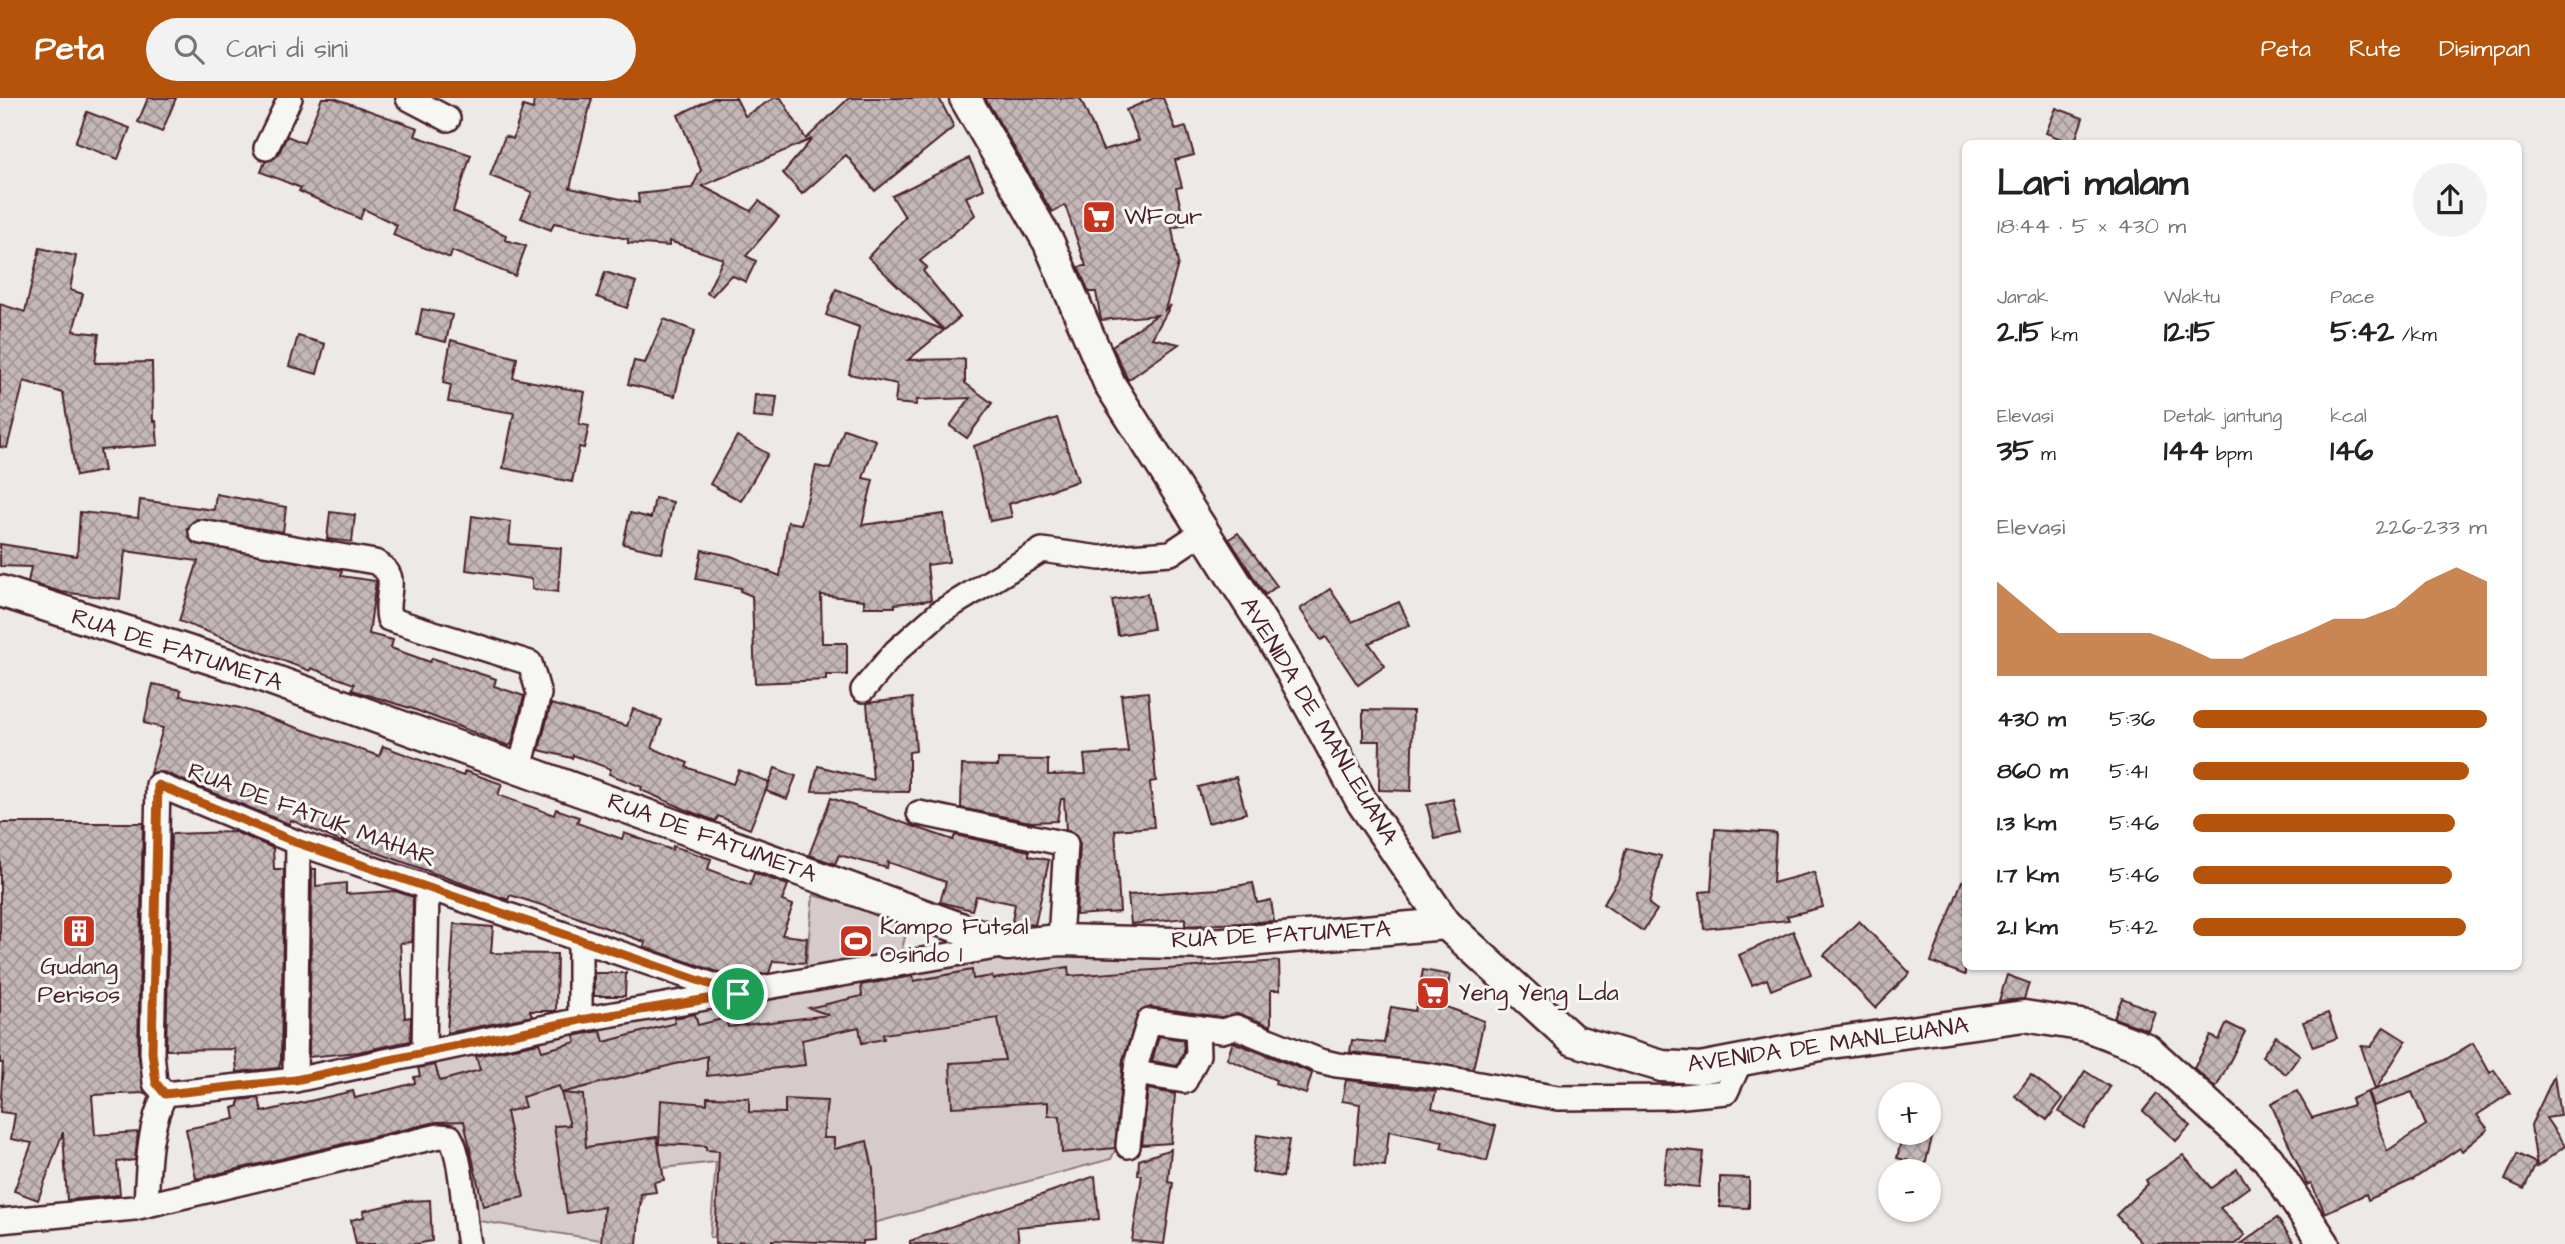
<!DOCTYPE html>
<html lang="id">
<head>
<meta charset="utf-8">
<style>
	body { margin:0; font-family:"Architects Daughter",sans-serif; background:#f2f2f2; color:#222; height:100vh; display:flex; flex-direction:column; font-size:26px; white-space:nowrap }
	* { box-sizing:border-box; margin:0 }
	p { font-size:23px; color:#767676 }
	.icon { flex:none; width:38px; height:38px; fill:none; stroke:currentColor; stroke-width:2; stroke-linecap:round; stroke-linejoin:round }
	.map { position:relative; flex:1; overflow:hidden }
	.drawer { position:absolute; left:1962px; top:42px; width:560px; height:830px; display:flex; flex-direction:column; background:#fff; border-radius:10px; box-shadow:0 2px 5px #0004 }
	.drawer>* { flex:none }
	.controls { position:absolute; left:1878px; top:984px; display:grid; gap:14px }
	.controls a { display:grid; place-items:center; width:63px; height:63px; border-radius:50%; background:#fff; box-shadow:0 2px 5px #0004; font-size:35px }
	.pin { position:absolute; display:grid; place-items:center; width:60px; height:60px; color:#fff; margin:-30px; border:4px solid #fff; border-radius:50%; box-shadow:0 2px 7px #0007 }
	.round { display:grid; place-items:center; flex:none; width:74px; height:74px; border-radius:37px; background:#f2f2f2 }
	.head { display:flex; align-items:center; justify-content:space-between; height:119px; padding:0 35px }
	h1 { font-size:38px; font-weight:700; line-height:52px }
	.figures { display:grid; grid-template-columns:repeat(3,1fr); gap:10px; height:119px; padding:7px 35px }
	.figures div { display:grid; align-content:center }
	.figures b { font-size:30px; font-weight:700 }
	.figures small { font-size:19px; font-weight:400 }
	.figures p { font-size:19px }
	.chart { height:196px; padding:14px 35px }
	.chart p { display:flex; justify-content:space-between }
	.chart svg { width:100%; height:126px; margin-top:7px; fill:#b45309; opacity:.7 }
	ul { padding:0 35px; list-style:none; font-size:23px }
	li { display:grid; grid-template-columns:112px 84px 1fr; align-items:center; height:52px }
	li i { height:18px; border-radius:9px; background:#b45309 }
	header { display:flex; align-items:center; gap:42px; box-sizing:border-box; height:98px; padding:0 35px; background:#b45309; color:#fff }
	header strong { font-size:33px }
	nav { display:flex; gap:38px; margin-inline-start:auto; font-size:24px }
	.search { width:490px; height:63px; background:#f2f2f2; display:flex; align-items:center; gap:18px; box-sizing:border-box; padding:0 24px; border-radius:38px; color:#767676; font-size:26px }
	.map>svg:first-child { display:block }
	.park { fill:#d4cbca; stroke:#8f757a; stroke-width:2 }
	.building { fill:url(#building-cross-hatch); stroke:#4a1f2b; stroke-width:2 }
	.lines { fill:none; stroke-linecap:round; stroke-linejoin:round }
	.minor-casing { stroke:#4a1f2b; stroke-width:28 }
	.tertiary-casing { stroke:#4a1f2b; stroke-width:35 }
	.minor { stroke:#f6f6f2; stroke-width:23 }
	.tertiary { stroke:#f6f6f2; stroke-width:30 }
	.route-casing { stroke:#fff; stroke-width:14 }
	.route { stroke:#b45309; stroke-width:9 }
	.labels { text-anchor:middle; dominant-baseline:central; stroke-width:6; stroke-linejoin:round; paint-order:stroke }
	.poi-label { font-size:24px; fill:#4a1f2b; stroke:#f6f6f2; text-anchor:start }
	.street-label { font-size:24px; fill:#4a1f2b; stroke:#f6f6f2 }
</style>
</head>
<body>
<header>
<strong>Peta</strong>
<div class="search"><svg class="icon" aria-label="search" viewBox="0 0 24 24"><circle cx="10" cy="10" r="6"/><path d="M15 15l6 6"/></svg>Cari di sini</div>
<nav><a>Peta</a><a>Rute</a><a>Disimpan</a></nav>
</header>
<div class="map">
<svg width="2565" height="1146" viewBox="0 0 2565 1146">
	<defs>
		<pattern id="building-cross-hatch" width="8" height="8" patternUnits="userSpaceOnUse" patternTransform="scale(1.75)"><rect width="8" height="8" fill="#c4b7b7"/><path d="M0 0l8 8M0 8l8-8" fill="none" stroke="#a19495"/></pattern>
	</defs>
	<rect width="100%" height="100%" fill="#ece9e6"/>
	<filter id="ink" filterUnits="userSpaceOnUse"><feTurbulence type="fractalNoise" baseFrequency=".0143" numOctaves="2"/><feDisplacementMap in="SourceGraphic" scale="14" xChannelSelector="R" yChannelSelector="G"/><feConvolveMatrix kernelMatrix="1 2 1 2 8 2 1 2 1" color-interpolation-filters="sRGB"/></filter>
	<g filter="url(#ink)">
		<!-- park -->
		<g class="park">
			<path d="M813 797 909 823 899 863 814 872 806 868Z"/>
			<path d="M1212 846 1184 912 1111 1061 818 1140 710 1139 716 1064 654 1071 626 1146 473 1122 424 953 1007 847Z"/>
		</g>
		<!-- building -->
		<g class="building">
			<path d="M148 0H176L162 34 138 24Z"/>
			<path d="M322 0H334L418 30 415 38 471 57 453 113 506 137 505 142 526 148 515 178 452 153 450 160 393 137 397 127 364 111 360 121 299 93 301 90 261 74 265 64 278 57 287 38 304 45Z"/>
			<path d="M534 0H592L570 90 639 105 638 96 692 90 701 72 678 17 713 0H736L745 18 774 0H781L806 41 849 0H939L954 29 875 93 846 57 802 96 783 75 812 41 702 88 751 113 759 103 779 119 746 158 756 163 746 184 731 177 712 198 707 195 723 161 669 143V148L628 145V141L554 125 551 132 521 120 532 94 490 78 505 38 513 41 523 8 533 11Z"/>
			<path d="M985 0H1080L1103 52 1139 42 1126 12 1154 0H1163L1176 32 1186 29 1194 57 1175 62 1182 89 1176 90 1185 127 1172 130 1178 166 1165 212 1171 207 1152 240 1179 246 1128 282 1112 248 1157 217 1101 222 1096 194H1089L1078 169 1086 168 1065 107 1052 114Z"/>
			<path d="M2056 10 2083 20 2074 46 2046 35Z"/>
			<path d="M87 14 130 30 118 61 75 45Z"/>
			<path d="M969 60 984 91 966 99 975 117 920 163 927 169 923 173 960 219 908 262 965 261V285L992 305 967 340 950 328 970 300 917 302 916 307 895 305 897 286 849 276 859 229 826 217 836 191 944 232 868 159 905 119 892 98Z"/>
			<path d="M40 150 76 158 70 192 83 196 73 233 99 236 95 265 152 264 153 323H156L158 347 100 352 104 373 76 378 63 295 24 283 7 350 0 349V206L25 214Z"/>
			<path d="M605 174 636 184 627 210 597 199Z"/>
			<path d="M422 211 452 217 446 244 417 237Z"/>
			<path d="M664 221 695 233 684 259 675 298 628 286 634 263 645 265Z"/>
			<path d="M298 238 325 246 317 276 289 268Z"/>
			<path d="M451 242 517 260 513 280 585 294 579 326 589 328 584 350 579 349 572 384 503 370 514 315 448 304 451 287 443 285Z"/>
			<path d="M755 297 777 299 774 321 753 319Z"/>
			<path d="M1057 320 1078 383 1009 406 1012 419 990 423 974 348Z"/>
			<path d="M844 331 876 342 863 380 873 382 862 427 944 416 949 464 927 467 931 502 895 506V509H864V502L821 497 822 545H847V577H826V582L755 585 752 498 740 493 741 490 696 481 702 452 731 458 780 478 788 424 801 426 816 368 830 371Z"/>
			<path d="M737 338 768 356 741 403 710 386Z"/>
			<path d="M216 396 286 409 283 434 197 421 187 431 192 444 342 472 341 478 376 483 369 536 393 542 391 550 430 564 432 560 496 581 494 588 524 598 512 645 509 648 413 611 352 592 354 586 311 570 310 573 179 523 198 463 125 453 120 501 61 494 28 484 31 469 0 468V446L77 458 80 414 138 420 140 402 214 412Z"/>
			<path d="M655 400 673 404 662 455 623 446 630 415 651 420Z"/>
			<path d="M330 414 355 417 352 444 327 441Z"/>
			<path d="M472 418 511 424 509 446 561 450 558 494 532 491V481L466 472Z"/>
			<path d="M1238 435 1277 488 1265 497 1229 441Z"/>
			<path d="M1330 491 1352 524 1399 504 1410 527 1369 545 1385 568 1358 587 1326 539 1321 542 1300 511Z"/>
			<path d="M1147 496 1153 531 1118 537 1112 502Z"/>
			<path d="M153 586 181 592 180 598 240 610 379 658 383 648 463 678 465 673 502 686 498 697 554 717 556 711 579 719 577 725 622 741 624 735 672 752 673 748 711 761 708 771 750 787 754 775 788 787 782 803 793 807 782 837 807 840 805 865 773 863 769 875 736 880 644 849 645 844 557 812 510 797 508 802 342 742 343 745 291 722 289 726 163 674 150 675 163 630 144 625Z"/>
			<path d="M1148 594 1156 683 1150 684 1154 729 1115 732 1120 814 1076 817 1080 746 1075 736 1066 732 1064 701H1061L1057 723 1031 724 961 710 962 667 998 668V661L1048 662V677L1086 676 1084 657 1128 654 1121 597Z"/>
			<path d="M912 600 916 653 909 654V694L812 693 818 668 873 682 867 605Z"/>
			<path d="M551 606 627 628 633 611 662 622 652 650 688 665 686 669 733 686 739 672 769 684 750 731 718 718 716 723 694 715 641 692 642 689 609 676 611 671 573 657 572 660 539 652Z"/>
			<path d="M1363 612 1413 613 1411 693 1379 692 1380 643H1363Z"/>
			<path d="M775 670 796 678 787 701 766 693Z"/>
			<path d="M1236 679 1246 715 1208 725 1198 689Z"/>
			<path d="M831 700 953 742 955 737 1029 753V758L1049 762 1035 827 1012 823 1015 806 976 798 972 812 940 804 946 784 888 764 887 770 839 757 835 766 809 757Z"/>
			<path d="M1453 701 1461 735 1435 741 1427 707Z"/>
			<path d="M0 725H143L138 954 145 995 92 997 95 1037 138 1034 135 1062 117 1064 120 1097 67 1102 63 1034 38 1102 14 1093 32 1045 11 1041 15 1016 0 1014 3 965H0Z"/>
			<path d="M1715 731 1776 735 1773 785 1814 774 1823 809 1787 818 1789 822 1704 831 1700 794 1711 793Z"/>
			<path d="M235 734 273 750 274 771H284L281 962 279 970 237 974 235 951 166 952 171 736Z"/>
			<path d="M1626 750 1661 758 1649 806 1657 812 1643 833 1603 806 1618 782Z"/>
			<path d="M312 771H316V788L346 785V796L395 793 413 799 412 844 400 845 405 920 411 919 410 943 358 954 309 959Z"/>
			<path d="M1962 783 1965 784V877L1931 864Z"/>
			<path d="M1253 785 1257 805 1271 802 1274 823 1185 828V820L1131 826 1128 797 1219 791Z"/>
			<path d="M1859 823 1910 875 1875 910 1824 857Z"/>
			<path d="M454 826 493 829 491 855 557 856 556 913H530L532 918 447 935Z"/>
			<path d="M1793 833 1811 876 1771 892 1767 881 1752 887 1739 857Z"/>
			<path d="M1279 863 1280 892H1271V928L1240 916 1221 919 1151 909 1139 914 1123 961 1115 1050 1062 1055 1060 1018H1048V1004L952 1009 950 965 1005 962 998 920 883 936 884 941 862 945 859 929 802 942 805 967 707 978V958L561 995 559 988 522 999 525 1009 506 1014 524 1099 483 1108 464 1023 436 1024 196 1081 186 1031 235 1021 233 1010 239 1008V1002L259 1000 262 1014 353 993 355 1000 415 985 414 979 420 978 418 970 435 967 440 983 480 972 476 958 539 945 542 953 576 944 574 938 583 936 601 933 604 944 675 925 674 920 695 916 698 927 726 920 728 929 829 917 809 910 862 898 861 887 913 878 914 883 972 872 973 881 992 878 993 881 1068 869 1069 878Z"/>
			<path d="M1423 872 1450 877 1444 908 1484 923 1473 971 1350 954 1352 942 1384 945 1391 909 1415 913Z"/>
			<path d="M594 875H626L625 898H594Z"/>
			<path d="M2007 877 2029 885 2024 901 1999 903Z"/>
			<path d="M2122 900 2155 914 2148 932 2114 920Z"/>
			<path d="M2328 915 2337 940 2313 949 2303 924Z"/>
			<path d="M2227 925 2245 934 2216 990 2194 970 2211 938 2219 942Z"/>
			<path d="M2384 929 2406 943 2376 991 2443 963 2473 945 2490 975 2494 972 2510 995 2477 1017 2488 1031 2462 1053 2460 1050 2412 1082 2368 1102 2366 1096 2325 1115 2311 1085 2307 1087 2271 1006 2297 993 2312 1020 2353 1007 2351 1001 2367 994 2387 1053 2426 1027 2412 994 2373 1008 2368 994 2375 991 2361 948 2371 949Z"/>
			<path d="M1159 938 1183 942 1184 954 1177 968 1152 963Z"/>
			<path d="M2276 938 2300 957 2286 976 2262 958Z"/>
			<path d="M1233 944 1312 975 1306 996 1275 986 1276 982 1227 961Z"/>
			<path d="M2085 973 2110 989 2084 1030 2059 1014Z"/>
			<path d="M2031 977 2063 1001 2047 1022 2015 998Z"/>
			<path d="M2554 978 2560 1018 2546 1020 2565 1048 2537 1069 2531 1027Z"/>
			<path d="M1346 982 1436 993 1432 1010 1496 1028 1487 1063 1441 1050 1443 1044 1389 1033 1385 1068 1355 1065 1360 1006 1342 1003Z"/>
			<path d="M1148 991 1175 996 1171 1045 1142 1047Z"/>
			<path d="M561 995 583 997 586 1049 657 1039 664 1082 654 1084 656 1094 641 1096 637 1146H601L604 1109 567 1115 554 1028 570 1027Z"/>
			<path d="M2157 996 2190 1028 2176 1043 2143 1013Z"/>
			<path d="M707 999 749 1000V1014L785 1015V1001L827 1003 823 1040H834V1051L867 1043 873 1071 875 1142 863 1143V1146L772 1142V1146L739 1143V1146H715L719 1053 706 1052V1048L659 1046 661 1002 707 1006Z"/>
			<path d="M1903 1034 1932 1040 1925 1067 1897 1060Z"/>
			<path d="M1257 1037 1289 1042 1283 1079 1252 1074Z"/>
			<path d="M1667 1050 1703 1054 1699 1089 1663 1086Z"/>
			<path d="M1171 1051 1168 1084 1173 1085 1164 1146 1132 1143 1142 1077H1138L1139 1062Z"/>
			<path d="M2517 1056 2536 1065 2524 1091 2505 1082Z"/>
			<path d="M2183 1057 2211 1090 2237 1071 2249 1089 2220 1110 2245 1137 2235 1146H2143L2116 1117 2148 1086 2146 1082Z"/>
			<path d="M1095 1078 1099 1121 1017 1129 1019 1146H910V1143Z"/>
			<path d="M1720 1079 1749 1080V1110L1720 1109Z"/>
			<path d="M430 1102 432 1143 416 1146H356L351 1122 364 1119 363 1113 406 1103Z"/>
			<path d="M2277 1120 2295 1146H2241Z"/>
		</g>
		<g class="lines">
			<!-- minor casing -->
			<g class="minor-casing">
				<g id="minor">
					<path d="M408 0 448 21"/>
					<path d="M266 50 290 0"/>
					<path d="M201 434 375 464C403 479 383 495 389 521L530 565 539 596 520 670"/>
					<path d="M863 592 896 553 939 515 1042 452 1100 460 1171 455 1204 433"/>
					<path d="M919 715 1066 746 1060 842"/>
					<path d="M580 842V922"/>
					<path d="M739 896 298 745 158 687 152 954 155 985 165 996 295 982 580 922 1007 847"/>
					<path d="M424 953 427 789"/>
					<path d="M1136 975 1185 983 1198 957 1197 929"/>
					<path d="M295 982 298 745"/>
					<path d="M1128 1048 1137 963 1149 923 1222 933 1236 929 1320 963 1337 967 1428 977 1558 1000 1673 999 1726 994 1741 962"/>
					<path d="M146 1107C148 1069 148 1030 165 996"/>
					<path d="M0 1123 134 1110 439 1038 450 1039C463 1061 463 1117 469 1146"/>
				</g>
			</g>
			<!-- tertiary casing -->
			<g class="tertiary-casing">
				<g id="tertiary">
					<path d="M965 0 1049 145 1109 285 1282 557 1362 704 1446 826 1573 942 1662 968 1700 970 1831 945 2024 918 2087 928 2147 951 2268 1061 2324 1146"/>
					<path d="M0 493 234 568 1007 847 1060 842 1212 846 1446 826"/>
				</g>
			</g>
			<!-- minor -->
			<use href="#minor" class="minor"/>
			<!-- tertiary -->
			<use href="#tertiary" class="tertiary"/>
		</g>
	</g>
	<g class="lines" filter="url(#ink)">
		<!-- route casing -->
		<g class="route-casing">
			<path id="route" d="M158 687 298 745 738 896 580 922 295 982 165 996 156 985 152 954Z"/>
		</g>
		<!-- route -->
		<use href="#route" class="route"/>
	</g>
	<!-- icons -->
	<defs>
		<g id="supermarket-square" transform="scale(1.75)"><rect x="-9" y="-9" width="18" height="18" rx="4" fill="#c8321e" stroke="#f6f6f2"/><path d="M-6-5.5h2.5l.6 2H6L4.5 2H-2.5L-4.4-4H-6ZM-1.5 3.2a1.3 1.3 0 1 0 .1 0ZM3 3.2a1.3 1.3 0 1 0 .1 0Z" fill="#fff"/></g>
		<g id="building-square" transform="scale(1.75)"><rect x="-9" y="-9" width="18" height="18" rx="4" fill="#c8321e" stroke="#f6f6f2"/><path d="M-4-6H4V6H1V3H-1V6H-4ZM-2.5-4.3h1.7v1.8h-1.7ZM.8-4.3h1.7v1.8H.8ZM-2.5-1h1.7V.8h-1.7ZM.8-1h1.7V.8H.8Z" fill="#fff"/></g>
		<g id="stadium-square" transform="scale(1.75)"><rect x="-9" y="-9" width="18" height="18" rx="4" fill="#c8321e" stroke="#f6f6f2"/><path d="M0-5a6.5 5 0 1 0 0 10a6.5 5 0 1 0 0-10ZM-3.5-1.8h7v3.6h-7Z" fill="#fff"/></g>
	</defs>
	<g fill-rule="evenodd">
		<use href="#supermarket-square" x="1099" y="119"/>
		<use href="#building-square" x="79" y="833"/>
		<use href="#stadium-square" x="856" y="843"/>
		<use href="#supermarket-square" x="1433" y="895"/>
	</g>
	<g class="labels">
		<!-- poi labels -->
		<g class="poi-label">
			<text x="1124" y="119">WFour</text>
			<text x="880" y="829">Kampo Futsal<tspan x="880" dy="28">Osindo 1</tspan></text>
			<text x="79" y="869" text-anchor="middle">Gudang<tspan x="79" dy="28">Perisos</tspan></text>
			<text x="1458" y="895">Yeng Yeng Lda</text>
		</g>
		<!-- street labels -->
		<g class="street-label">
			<text transform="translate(177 552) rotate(18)">RUA DE FATUMETA</text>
			<text transform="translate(1319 623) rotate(59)">AVENIDA DE MANLEUANA</text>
			<text transform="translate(312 717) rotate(20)">RUA DE FATUK MAHAR</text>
			<text transform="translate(712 740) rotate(20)">RUA DE FATUMETA</text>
			<text transform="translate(1281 837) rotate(-3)">RUA DE FATUMETA</text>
			<text transform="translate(1828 947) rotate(-8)">AVENIDA DE MANLEUANA</text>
		</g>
	</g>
</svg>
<div class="controls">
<a>+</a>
<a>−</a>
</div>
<div class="pin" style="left:738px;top:896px;background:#1e9e55"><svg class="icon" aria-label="arrive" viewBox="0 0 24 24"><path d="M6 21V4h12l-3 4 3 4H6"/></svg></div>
<section class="drawer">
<div class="head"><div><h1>Lari malam</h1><p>18:44 · 5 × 430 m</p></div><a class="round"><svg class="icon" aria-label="share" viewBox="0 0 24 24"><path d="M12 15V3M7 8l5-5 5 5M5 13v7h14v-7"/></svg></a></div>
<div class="figures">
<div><p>Jarak</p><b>2.15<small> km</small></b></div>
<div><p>Waktu</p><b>12:15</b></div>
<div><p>Pace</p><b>5:42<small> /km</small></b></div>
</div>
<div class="figures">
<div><p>Elevasi</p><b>35<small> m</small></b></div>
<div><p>Detak jantung</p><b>144<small> bpm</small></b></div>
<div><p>kcal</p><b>146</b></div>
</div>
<div class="chart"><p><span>Elevasi</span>226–233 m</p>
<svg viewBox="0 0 160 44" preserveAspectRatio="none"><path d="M0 44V11L10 20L20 29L30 29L40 29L50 29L60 33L70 38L80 38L90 33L100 29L110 24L120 24L130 20L140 11L150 6L160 11V44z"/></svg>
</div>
<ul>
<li><b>430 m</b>5:36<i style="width:100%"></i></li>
<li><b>860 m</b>5:41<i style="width:94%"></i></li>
<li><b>1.3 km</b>5:46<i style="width:89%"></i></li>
<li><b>1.7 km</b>5:46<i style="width:88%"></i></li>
<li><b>2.1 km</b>5:42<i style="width:93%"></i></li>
</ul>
</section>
</div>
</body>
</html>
